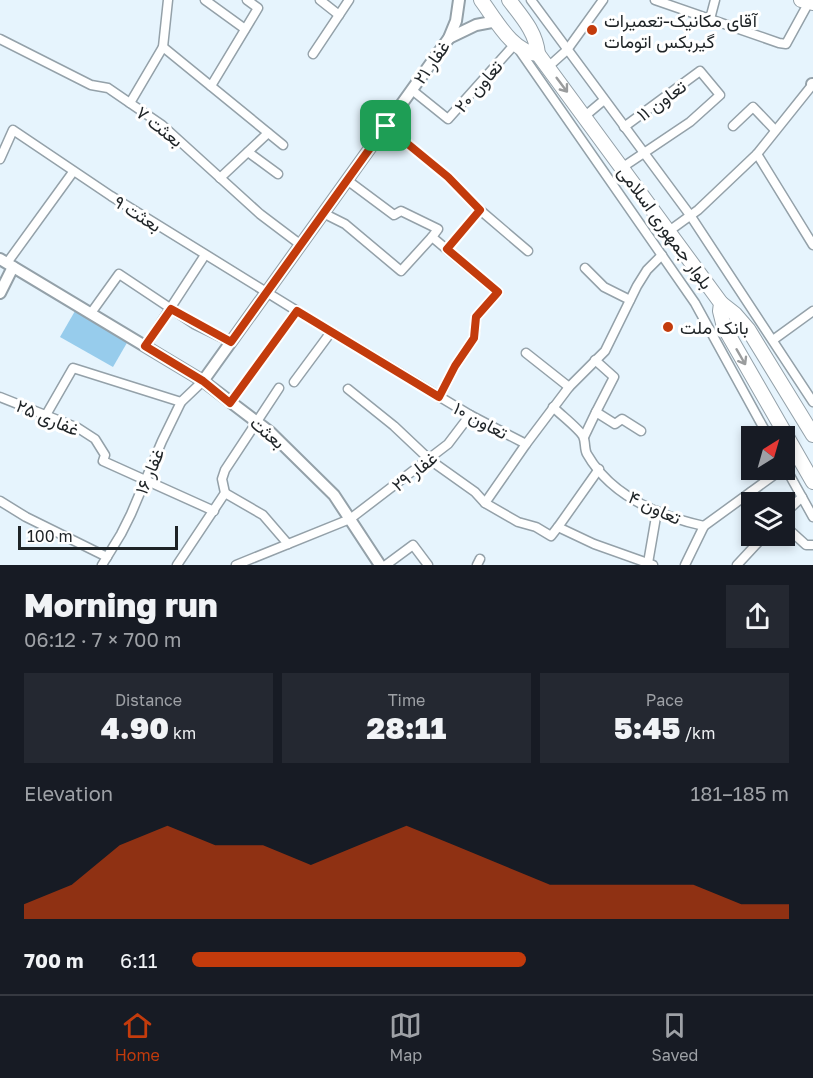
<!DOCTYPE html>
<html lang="en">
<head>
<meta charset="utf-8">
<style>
	body { margin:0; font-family:"Golos Text",Vazirmatn,sans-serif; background:#242831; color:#f1f3f6; height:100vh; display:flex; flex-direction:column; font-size:22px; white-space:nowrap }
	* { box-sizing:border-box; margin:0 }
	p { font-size:20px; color:#9ea1a6 }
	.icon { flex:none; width:33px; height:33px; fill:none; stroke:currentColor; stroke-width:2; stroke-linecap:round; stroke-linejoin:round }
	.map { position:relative; height:565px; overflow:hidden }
	.drawer { display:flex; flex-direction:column; background:#171b24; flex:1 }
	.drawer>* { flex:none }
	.needle { width:39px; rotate:37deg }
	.controls { position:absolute; left:741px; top:426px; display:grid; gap:12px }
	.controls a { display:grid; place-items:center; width:54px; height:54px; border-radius:0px; background:#171b24; box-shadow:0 3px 9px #0003; font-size:30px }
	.scale { position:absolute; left:18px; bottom:15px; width:160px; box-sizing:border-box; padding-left:6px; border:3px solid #1e2326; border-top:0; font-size:16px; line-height:21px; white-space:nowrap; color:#1e2326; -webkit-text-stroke:4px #fff; paint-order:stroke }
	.pin { position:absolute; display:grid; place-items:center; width:51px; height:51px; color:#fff; margin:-26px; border-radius:12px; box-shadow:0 3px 9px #0006 }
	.round { display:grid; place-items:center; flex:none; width:63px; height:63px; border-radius:0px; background:#242831 }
	.overview { display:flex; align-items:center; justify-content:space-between; height:102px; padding:0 24px }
	h1 { font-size:33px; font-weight:800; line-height:45px }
	.stats { display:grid; grid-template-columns:repeat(3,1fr); gap:9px; height:102px; padding:6px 24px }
	.stats div { display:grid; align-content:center; border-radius:0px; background:#242831; text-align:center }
	.stats b { font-size:30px; font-weight:800 }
	.stats small { font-size:16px; font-weight:400 }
	.stats p { font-size:16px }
	.chart { height:168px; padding:12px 24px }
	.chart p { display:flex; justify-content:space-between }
	.chart svg { width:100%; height:108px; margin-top:6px; fill:#c33b0c; opacity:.7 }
	ul { padding:0 24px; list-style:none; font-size:20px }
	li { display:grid; grid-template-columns:96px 72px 1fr; align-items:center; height:45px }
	li i { height:15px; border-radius:8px; background:#c33b0c }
	.tab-bar { display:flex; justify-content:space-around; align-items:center; height:84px; border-top:2px solid #363941; background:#171b24; font-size:16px; color:#9ea1a6 }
	.tab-bar a { display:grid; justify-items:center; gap:3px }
	.tab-bar .on { color:#c33b0c }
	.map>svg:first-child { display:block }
	.green { fill:#97ccec }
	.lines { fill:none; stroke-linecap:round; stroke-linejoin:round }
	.minor-casing { stroke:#94a1a9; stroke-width:11 }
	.tertiary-casing { stroke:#94a1a9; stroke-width:14 }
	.primary-casing { stroke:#94a1a9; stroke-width:16 }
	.minor { stroke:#fff; stroke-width:8 }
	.tertiary { stroke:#fff; stroke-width:10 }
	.primary { stroke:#fff; stroke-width:14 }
	.oneway { stroke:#9a9c9d }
	.route-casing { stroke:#fff; stroke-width:12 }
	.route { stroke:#c33b0c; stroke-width:8 }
	.poi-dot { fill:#c33b0c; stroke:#fff; stroke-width:2 }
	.labels { text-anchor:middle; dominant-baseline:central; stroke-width:6; stroke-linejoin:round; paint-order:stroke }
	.poi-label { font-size:18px; fill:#1e2326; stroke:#fff; text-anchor:start }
	.street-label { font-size:18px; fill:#1e2326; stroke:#fff }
</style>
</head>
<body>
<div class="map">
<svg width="813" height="565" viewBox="0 0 813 565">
	<rect width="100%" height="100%" fill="#e6f4fd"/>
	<!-- green -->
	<path class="green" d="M75 311 128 341 113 367 60 337Z"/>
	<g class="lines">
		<!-- minor casing -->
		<g class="minor-casing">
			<g id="minor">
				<path d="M205 0 245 29"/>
				<path d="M320 0 339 15"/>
				<path d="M531 0 690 215 813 402"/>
				<path d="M655 0 779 43 786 44 809 2"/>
				<path d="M710 19 715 0"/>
				<path d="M0 39 91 85 108 88 162 125 260 214 301 245"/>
				<path d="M163 47 283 145"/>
				<path d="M313 54 349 0"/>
				<path d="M548 67 567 50 603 0"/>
				<path d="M211 86 258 8 247 0"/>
				<path d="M412 90 448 119 515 44 695 303 768 436"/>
				<path d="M130 103 163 47 168 0"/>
				<path d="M585 116 604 100"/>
				<path d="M386 126 448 177 480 210 528 251"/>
				<path d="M733 126 753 107 775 130"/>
				<path d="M248 152 278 174"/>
				<path d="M757 154 813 245"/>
				<path d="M0 159 13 130 111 196 297 311 470 415 526 444 569 387 605 351 637 286 647 270 662 255"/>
				<path d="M623 167 690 122 720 95 700 71 624 127"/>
				<path d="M220 178 268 133"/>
				<path d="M347 180 394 215 401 211 438 229 432 237 498 292 476 317 474 338 455 366 439 397"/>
				<path d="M323 213 345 224 401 271 432 237"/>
				<path d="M669 231 698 210 757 154 813 84"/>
				<path d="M447 249 480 210"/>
				<path d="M7 263 73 172"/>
				<path d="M585 268 604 287 630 300"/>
				<path d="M91 313 119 274 194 324 231 342"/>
				<path d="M773 340 813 311"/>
				<path d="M145 347 205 255"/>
				<path d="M526 353 569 387"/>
				<path d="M595 360 614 377 596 412"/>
				<path d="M294 382 331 332"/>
				<path d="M348 389 394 426 430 460 475 492 485 503 518 522 536 527 551 536 558 527 594 544 653 565"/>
				<path d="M0 397 78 428 95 439 105 455 103 461 214 511"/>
				<path d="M230 403 297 311"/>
				<path d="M553 407C561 415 578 428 583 436 586 442 584 449 587 454 611 496 659 516 704 526"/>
				<path d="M46 415 73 368 181 402"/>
				<path d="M584 437 596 412 615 424 622 419 641 431"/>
				<path d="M784 465 813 517"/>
				<path d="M751 492 762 502"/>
				<path d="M225 493 263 515 288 544"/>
				<path d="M0 501 26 517 107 557"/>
				<path d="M485 503 526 444"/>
				<path d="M784 514 802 497"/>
				<path d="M784 525 806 545H813"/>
				<path d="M558 527 599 469"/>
				<path d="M648 563 657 511"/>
				<path d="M102 565 121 534 131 514 162 441 181 402 203 381"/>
				<path d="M177 565 225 493 222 479 225 470 279 388"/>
				<path d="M236 565 350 519 448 444 470 415"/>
				<path d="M386 565 413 545 428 565"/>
				<path d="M477 565 480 559"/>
				<path d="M685 565 704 526 781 470"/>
				<path d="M737 565 764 536"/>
			</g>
		</g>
		<!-- tertiary casing -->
		<g class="tertiary-casing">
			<g id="tertiary">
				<path d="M449 38 476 25 497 21"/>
				<path d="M812 84 813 85"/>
				<path d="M0 259 203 381 270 432 334 495 380 565"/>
				<path d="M0 293 13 267"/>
				<path d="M203 381 449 38 456 21 459 0"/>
			</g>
		</g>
		<!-- primary casing -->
		<g class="primary-casing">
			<g id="primary">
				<path d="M481 0C496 20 512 52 538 54L721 303 720 311 724 327 813 482"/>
				<path d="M509 0C522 17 536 32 538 54"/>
				<path d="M801 0 813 3"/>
				<path d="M721 303 735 314 748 329 813 435"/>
			</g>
		</g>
		<!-- minor -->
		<use href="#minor" class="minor"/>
		<!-- tertiary -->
		<use href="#tertiary" class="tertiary"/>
		<!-- primary -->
		<use href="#primary" class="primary"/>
	</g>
	<!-- one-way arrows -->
	<defs><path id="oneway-shaft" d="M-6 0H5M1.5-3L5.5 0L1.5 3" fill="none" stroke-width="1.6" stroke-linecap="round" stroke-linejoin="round" transform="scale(1.5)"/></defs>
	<g class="oneway">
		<use href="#oneway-shaft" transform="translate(562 85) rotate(53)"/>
		<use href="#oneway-shaft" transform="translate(741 357) rotate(60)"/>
	</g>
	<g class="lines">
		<!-- route casing -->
		<g class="route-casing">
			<path id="route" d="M386 126 448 177 480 210 447 249 498 292 476 317 474 338 455 366 439 397 297 311 230 403 203 381 145 346 171 309 231 342Z"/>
		</g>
		<!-- route -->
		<use href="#route" class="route"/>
	</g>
	<!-- markers -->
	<g class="poi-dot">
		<circle cx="592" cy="30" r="6"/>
		<circle cx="668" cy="327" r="6"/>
	</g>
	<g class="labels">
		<!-- poi labels -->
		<g class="poi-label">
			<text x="604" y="20">آقای مکانیک-تعمیرات<tspan x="604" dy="21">گیربکس اتومات</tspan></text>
			<text x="680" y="327">بانک ملت</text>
		</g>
		<!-- street labels -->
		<g class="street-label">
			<text transform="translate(431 62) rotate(-55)">غفار ۲۱</text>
			<text transform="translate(478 86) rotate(-49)">تعاون ۲۰</text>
			<text transform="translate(661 100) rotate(-36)">تعاون ۱۱</text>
			<text transform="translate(160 126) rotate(38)">بعثت ۷</text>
			<text transform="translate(138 213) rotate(32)">بعثت ۹</text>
			<text transform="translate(666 227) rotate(54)">بلوار جمهوری اسلامی</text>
			<text transform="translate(48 417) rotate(23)">غفاری ۲۵</text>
			<text transform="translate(481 420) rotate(28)">تعاون ۱۰</text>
			<text transform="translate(268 432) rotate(40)">بعثت</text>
			<text transform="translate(149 471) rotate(-67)">غفار ۱۶</text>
			<text transform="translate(414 471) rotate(-38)">غفار ۲۹</text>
			<text transform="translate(655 507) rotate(25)">تعاون ۴</text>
		</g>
	</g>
</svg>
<div class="controls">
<a><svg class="needle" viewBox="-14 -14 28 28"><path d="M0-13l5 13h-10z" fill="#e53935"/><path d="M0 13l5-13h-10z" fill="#9ea1a6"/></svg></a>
<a><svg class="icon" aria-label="layers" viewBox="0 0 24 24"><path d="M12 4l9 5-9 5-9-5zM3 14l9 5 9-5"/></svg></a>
</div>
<div class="scale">100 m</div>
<div class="pin" style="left:386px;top:126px;background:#1e9e55"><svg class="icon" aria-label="arrive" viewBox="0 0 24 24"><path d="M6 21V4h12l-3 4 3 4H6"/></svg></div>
</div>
<section class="drawer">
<div class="overview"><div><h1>Morning run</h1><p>06:12 · 7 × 700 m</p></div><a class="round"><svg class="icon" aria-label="share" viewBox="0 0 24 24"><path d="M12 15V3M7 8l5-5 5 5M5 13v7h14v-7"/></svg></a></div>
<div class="stats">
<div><p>Distance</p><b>4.90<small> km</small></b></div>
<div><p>Time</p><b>28:11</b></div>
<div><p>Pace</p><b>5:45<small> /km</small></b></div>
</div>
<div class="chart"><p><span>Elevation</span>181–185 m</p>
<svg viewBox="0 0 160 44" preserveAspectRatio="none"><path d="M0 44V38L10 30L20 14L30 6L40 14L50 14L60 22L70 14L80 6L90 14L100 22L110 30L120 30L130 30L140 30L150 38L160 38V44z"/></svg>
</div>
<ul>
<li><b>700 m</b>6:11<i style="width:56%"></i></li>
</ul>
</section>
<nav class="tab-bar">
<a class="on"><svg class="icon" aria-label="home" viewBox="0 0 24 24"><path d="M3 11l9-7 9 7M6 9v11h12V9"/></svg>Home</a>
<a><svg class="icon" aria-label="map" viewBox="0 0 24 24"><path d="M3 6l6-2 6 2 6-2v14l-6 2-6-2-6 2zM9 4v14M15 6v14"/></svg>Map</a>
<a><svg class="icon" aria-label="saved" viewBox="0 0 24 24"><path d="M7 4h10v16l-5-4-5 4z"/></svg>Saved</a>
</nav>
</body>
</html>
